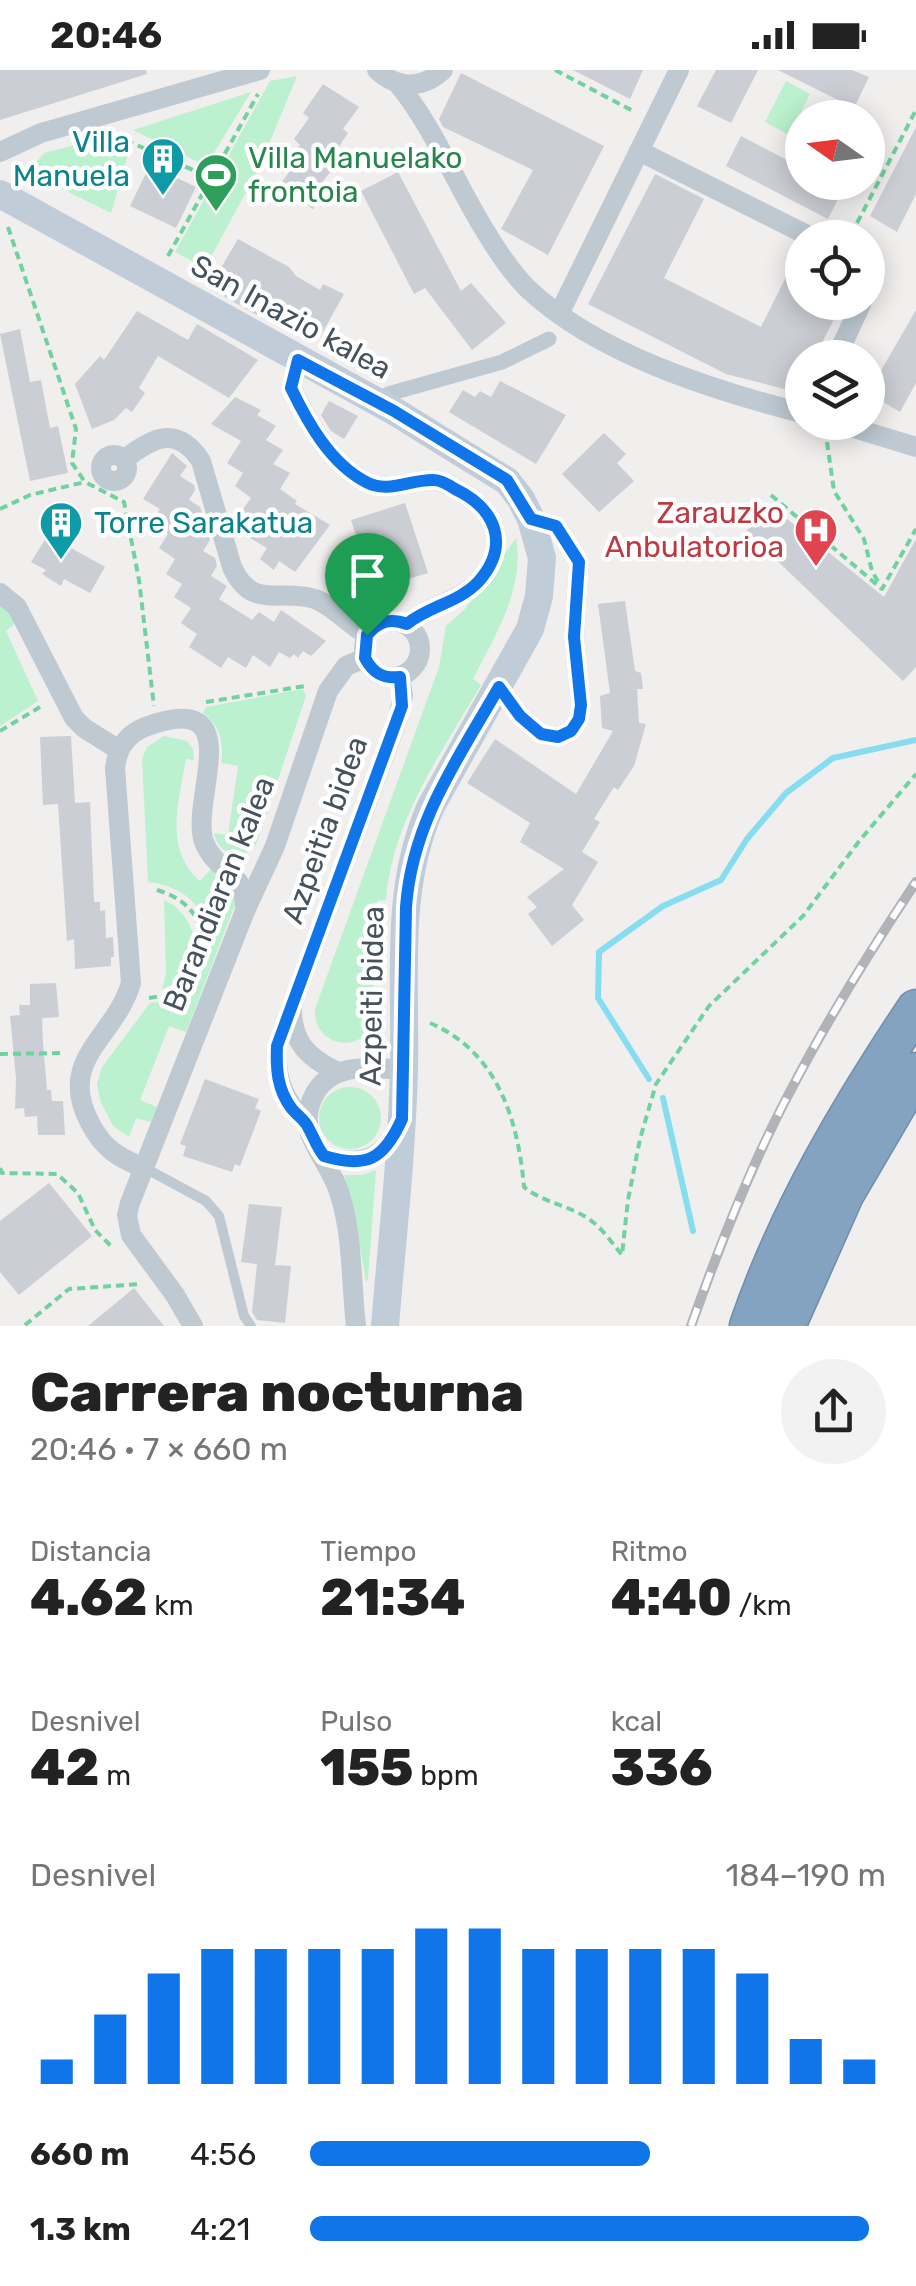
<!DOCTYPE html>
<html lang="es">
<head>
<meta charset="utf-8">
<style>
	body { margin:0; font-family:Rubik,sans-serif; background:#f2f2f2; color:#222; height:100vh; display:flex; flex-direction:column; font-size:38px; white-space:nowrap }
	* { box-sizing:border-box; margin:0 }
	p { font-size:32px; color:#767676 }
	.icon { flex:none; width:55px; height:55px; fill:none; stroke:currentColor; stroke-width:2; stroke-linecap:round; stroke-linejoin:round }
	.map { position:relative; height:1256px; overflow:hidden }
	.side { display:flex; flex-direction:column; background:#fff; flex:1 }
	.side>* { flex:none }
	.needle { width:65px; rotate:284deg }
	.controls { position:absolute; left:785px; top:30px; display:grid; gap:20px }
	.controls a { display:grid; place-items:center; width:100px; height:100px; border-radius:50%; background:#fff; box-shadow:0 5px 25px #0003; font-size:50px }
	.pin { position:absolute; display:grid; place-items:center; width:85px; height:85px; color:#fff; margin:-102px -42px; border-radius:50% 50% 50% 0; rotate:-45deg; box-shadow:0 0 10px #0007 }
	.pin .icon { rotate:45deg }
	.round { display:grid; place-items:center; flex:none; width:105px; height:105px; border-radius:52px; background:#f2f2f2 }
	.overview { display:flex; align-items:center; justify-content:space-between; height:170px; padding:0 30px }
	h1 { font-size:55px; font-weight:800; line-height:75px }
	.stats { display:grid; grid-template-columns:repeat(3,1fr); gap:15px; height:170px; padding:10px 30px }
	.stats div { display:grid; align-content:center }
	.stats b { font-size:50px; font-weight:800 }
	.stats small { font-size:28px; font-weight:400 }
	.stats p { font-size:28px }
	.chart { height:280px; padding:20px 30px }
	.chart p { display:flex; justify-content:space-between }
	.chart svg { width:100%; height:180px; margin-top:10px; stroke:#1075e9; stroke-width:6 }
	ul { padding:0 30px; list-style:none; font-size:32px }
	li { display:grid; grid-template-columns:160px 120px 1fr; align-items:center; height:75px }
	li i { height:25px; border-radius:12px; background:#1075e9 }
	.status { display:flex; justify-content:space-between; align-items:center; height:70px; padding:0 50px; background:#fff; direction:ltr }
	.status svg { height:28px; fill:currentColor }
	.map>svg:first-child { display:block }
	.green { fill:#bbf1ce }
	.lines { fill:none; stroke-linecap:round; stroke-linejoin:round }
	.stream { stroke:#86ddf0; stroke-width:6 }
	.building { fill:#cbced4 }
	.motorway-casing { stroke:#6f8eac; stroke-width:41 }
	.path { stroke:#71d19f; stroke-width:4; stroke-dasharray:8 5; stroke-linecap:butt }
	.service { stroke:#bec9d1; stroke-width:10 }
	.pedestrian { stroke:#bec9d1; stroke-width:15 }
	.minor { stroke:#bec9d1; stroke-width:20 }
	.secondary { stroke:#c0ccd8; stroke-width:28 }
	.motorway { stroke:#84a3c0; stroke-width:38 }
	.rail-casing { stroke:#b0b4b9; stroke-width:10 }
	.rail { stroke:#fff; stroke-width:6; stroke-dasharray:19; stroke-linecap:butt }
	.route-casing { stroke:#fff; stroke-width:20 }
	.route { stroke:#1075e9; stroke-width:12 }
	.labels { text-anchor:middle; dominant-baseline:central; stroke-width:9; stroke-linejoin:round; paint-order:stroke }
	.culture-label { font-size:30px; fill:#0d838f; stroke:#fff; text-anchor:end }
	.leisure-label { font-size:30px; fill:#27864d; stroke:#fff; text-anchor:start }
	.street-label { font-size:30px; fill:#46535d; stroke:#fff }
	.health-label { font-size:30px; fill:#be3a42; stroke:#fff; text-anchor:end }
</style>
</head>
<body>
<div class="status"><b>20:46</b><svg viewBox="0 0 49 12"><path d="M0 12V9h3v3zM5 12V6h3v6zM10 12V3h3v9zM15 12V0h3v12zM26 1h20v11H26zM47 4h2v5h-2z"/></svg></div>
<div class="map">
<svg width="916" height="1256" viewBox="0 0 916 1256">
	<rect width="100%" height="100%" fill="#f1eeee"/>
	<!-- green -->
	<g class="green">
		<path d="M297 6 259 98 205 198 175 182 270 11Z"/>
		<path d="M786 11 810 24 789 65 765 52Z"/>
		<path d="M251 22 206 96 133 60Z"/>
		<path d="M102 68 129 81 111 143 34 105V95L44 83Z"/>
		<path d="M516 468C525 518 495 566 473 609L481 615C442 682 392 751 386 830L377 831 372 956C355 986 313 973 315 939L439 597 446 556 465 539Z"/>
		<path d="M0 533 17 552 6 561 38 631 0 656Z"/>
		<path d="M303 619 306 626 256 775 244 784C229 786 217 779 214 763L228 765 238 696 221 693C224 673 220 655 203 643L206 637Z"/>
		<path d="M164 666 187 671 193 679 194 690 186 689C179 732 163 778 200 811L211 799 233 819 236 832 186 962 169 956 140 1030 157 1037 151 1052 136 1048 129 1067 113 1056 100 1030 97 1014 102 997 150 933C226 928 233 821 148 812L142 689 147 677Z"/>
		<path d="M164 830C203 847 207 907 162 919L166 904Z"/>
		<circle cx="350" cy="1048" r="31"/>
		<path d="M376 1100 368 1210 366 1212 354 1140 344 1105H361Z"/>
	</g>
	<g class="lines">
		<!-- stream -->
		<g class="stream">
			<path d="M649 1009 598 928 599 882 663 836 721 810 747 769 786 723 833 688 916 670"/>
			<path d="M663 1028 693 1161"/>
		</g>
	</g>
	<!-- building -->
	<g class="building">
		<path d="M0 0H146L147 4 0 50Z"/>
		<path d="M573 0H643L630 29Z"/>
		<path d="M716 0H758L731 53 697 36Z"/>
		<path d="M778 0H852L869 7 854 38Z"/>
		<path d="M461 3 604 76 548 185 501 159 533 100 443 57 439 49Z"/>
		<path d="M323 14 359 37 343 59 348 63 330 90 336 95 323 111 331 115 313 139 279 116 290 101 282 96 300 75 294 69 309 48 303 43Z"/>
		<path d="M916 57V124L897 162 870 146Z"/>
		<path d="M741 66 802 98V112H831L843 119 828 149 726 96Z"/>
		<path d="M150 95 196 117 176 158 130 136Z"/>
		<path d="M398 102 461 221 471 213 506 253 472 280 425 218 414 224 361 121Z"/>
		<path d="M655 104 704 129 664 208 761 257 801 177 802 232H843L814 288H802V310L796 322 726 304 588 234Z"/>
		<path d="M238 169 289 197 296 206 320 220 323 214 344 224 320 267 263 235 257 245 209 218Z"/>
		<path d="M916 240V313L900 342 868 323Z"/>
		<path d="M137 241 188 270 197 254 258 290 229 328 158 286 139 318 145 323 132 342 126 338 114 350 92 359 75 314 100 286 104 290Z"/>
		<path d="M20 259 30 312 41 310 50 358 58 356 68 403 30 411 0 264Z"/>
		<path d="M500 311 566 345 536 394 449 342 463 320 475 327 480 321 491 327Z"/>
		<path d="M235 327 261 340 257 345 276 356 266 370 283 380 273 394 290 403 280 419 297 431 295 434 330 455 295 502 279 491 274 500 260 489 267 478 250 468 258 453 241 442 251 428 235 416 243 403 227 393 241 371 211 354Z"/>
		<path d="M329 331 358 346 344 369 331 361 321 345Z"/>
		<path d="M604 363 626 384 617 393 634 411 599 442 562 404Z"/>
		<path d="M172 383 187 396 180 406 194 415 195 420 189 430 200 437 203 446 196 457 208 465 210 470 203 481 215 488 217 496 211 506 227 516 219 529 252 550 259 542 274 552 281 540 326 571 311 586 303 581 298 588 294 584 290 588 279 582 270 597 253 585 246 598 228 587 221 598 189 577 197 564 181 553 191 538 174 527 182 514 166 504 175 489 159 478 168 464 151 453 160 439 143 429Z"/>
		<path d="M405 433 428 503 374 519 351 450Z"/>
		<path d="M772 437 884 527 916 469V597L903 611 746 461Z"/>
		<path d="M48 465 105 497 90 523 64 509 61 516 42 504 46 500 31 492Z"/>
		<path d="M625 531 635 601 641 603 643 619H637L639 653 646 654 634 696 618 720 614 717 594 749 600 752 582 782 598 792 572 835 584 850 552 876 528 844 537 837 527 827 564 799 520 772 530 753 467 713 495 669 576 724 613 661 602 658 600 626 610 623 598 534Z"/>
		<path d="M71 666 75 733 90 732 94 832H100V841L105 840 106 868 113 867 114 887H111V896L75 899 74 869 67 871 58 734 43 735 40 667Z"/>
		<path d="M56 913 59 947 42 948 43 973 47 1020H51L52 1031H63L65 1065H38L37 1046 25 1047 24 1038 15 1039 16 1008 10 946 20 945 19 935H30V914Z"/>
		<path d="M205 1009 259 1029 255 1038 261 1041 240 1096 235 1094 232 1102 183 1086 186 1076 180 1074Z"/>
		<path d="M49 1113 92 1166 19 1225 0 1202V1151Z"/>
		<path d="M249 1134 282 1137 275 1195 291 1196 285 1253 257 1250 252 1242 257 1194 241 1192Z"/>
		<path d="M134 1218 164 1256H88L110 1238Z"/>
	</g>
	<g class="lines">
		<!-- motorway casing -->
		<g class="motorway-casing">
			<g id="motorway">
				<path d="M749 1256C788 1142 850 1038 916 939"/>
				<path d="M786 1256 844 1125 916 1002"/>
			</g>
		</g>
		<!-- path -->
		<g class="path">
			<path d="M555 0 635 42"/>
			<path d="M114 65 211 108"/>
			<path d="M857 153 916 40"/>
			<path d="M8 157 76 359 72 393 85 412 124 432 139 510 154 636"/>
			<path d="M168 186 258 24"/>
			<path d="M827 372 834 421 864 469 872 501 880 515"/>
			<path d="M771 425 882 519 916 459"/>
			<path d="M0 439 30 425 85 412"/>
			<path d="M206 632 305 616"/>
			<path d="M0 661 40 637"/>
			<path d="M157 820C186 828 206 850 204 882"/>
			<path d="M149 928 175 924 195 904"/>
			<path d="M430 953C498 982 518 1050 524 1117 544 1133 568 1135 589 1149 602 1158 612 1173 622 1185L628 1130 640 1069 656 1014 709 936 803 846 860 770 916 704"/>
			<path d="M0 984 64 983"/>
			<path d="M0 1098 2 1103 57 1104 78 1123 95 1160 111 1176"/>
			<path d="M25 1255 69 1219 141 1214"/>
		</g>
		<!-- service -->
		<path class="service" d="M143 1097 206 1131 219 1146 244 1246 251 1256"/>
		<!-- pedestrian -->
		<path class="pedestrian" d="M388 324 502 292 549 269"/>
		<!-- minor -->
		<g class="minor">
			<path d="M377 0C398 19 422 19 443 0"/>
			<path d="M398 14C435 59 456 115 487 164 498 182 513 204 528 219 597 284 712 320 802 343"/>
			<path d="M639 81 813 168"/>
			<path d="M0 82 41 63 260 0"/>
			<path d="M868 195 875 205 868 221"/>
			<path d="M559 244 679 0"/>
			<path d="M836 288 862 232"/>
			<path d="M299 290 291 317C308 353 330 393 366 412 388 424 411 409 434 410 441 411 449 415 455 419 495 438 511 474 479 511 459 532 428 536 407 554"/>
			<path d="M834 352 916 377"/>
			<circle cx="114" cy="398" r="13"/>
			<path d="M125 389C153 367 177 355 201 391L232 497C252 541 280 518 315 529 334 536 349 555 367 565"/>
			<path d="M0 523 17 537 74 648 84 658 119 680"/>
			<circle cx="392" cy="579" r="28"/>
			<path d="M499 617 520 646 541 664 558 667 571 661 579 649 581 635 574 567 579 492 556 456 531 449"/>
			<path d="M292 936C291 972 308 988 338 1002"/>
			<path d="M308 1055C284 1031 275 1010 277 976L398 648 403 626 400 607"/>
			<path d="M324 1086C359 1097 383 1090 399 1056"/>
			<path d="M142 1097C117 1087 103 1078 90 1053 56 989 115 968 131 913L115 698C117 679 127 664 145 657 252 617 189 730 204 772 216 803 247 800 245 841"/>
			<path d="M193 1256 175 1225 131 1165 127 1145 130 1133 245 841 275 776 328 621 346 596 365 588"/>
			<path d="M356 1256C351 1214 353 1166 340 1125 334 1103 318 1085 310 1063 306 1051 308 1037 314 1025 332 991 372 998 404 1000"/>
		</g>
		<!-- secondary -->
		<path class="secondary" d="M0 124 394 341 507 411 521 429 531 449 542 488 539 526 530 559 431 736C394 818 406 910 404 998 402 1084 392 1170 385 1256"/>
		<!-- motorway -->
		<use href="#motorway" class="motorway"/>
		<!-- rail casing -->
		<g class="rail-casing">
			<path id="rail" d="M691 1256C720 1174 752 1092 793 1016 830 945 872 878 916 812"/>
		</g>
		<!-- rail -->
		<use href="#rail" class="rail"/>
	</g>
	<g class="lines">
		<!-- route casing -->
		<g class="route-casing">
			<path id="route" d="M298 290 394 341 507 410 531 449 556 456 579 492 574 567 581 635 579 649 571 661 558 667 541 664 520 646 499 617C458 689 412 752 406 837L402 1049C384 1089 367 1099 324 1086 317 1077 314 1068 308 1057 305 1050 297 1045 292 1039 277 1020 276 998 277 976L402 636 400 607C383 609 373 603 365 588L367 565C379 551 390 548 407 554 428 536 459 533 479 511 511 474 495 438 455 419 449 415 441 410 434 410 411 409 388 424 366 412 330 393 308 353 291 318Z"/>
		</g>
		<!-- route -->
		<use href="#route" class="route"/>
	</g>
	<!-- icons -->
	<defs>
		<g id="building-pin" transform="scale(2.25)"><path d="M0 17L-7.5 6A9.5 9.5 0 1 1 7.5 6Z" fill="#0f9aa8" stroke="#fff"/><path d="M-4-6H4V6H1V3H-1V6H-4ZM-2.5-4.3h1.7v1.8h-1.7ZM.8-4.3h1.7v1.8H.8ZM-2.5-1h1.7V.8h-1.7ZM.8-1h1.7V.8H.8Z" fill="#fff"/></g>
		<g id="stadium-pin" transform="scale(2.25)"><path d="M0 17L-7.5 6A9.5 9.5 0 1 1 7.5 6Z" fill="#2e9e5b" stroke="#fff"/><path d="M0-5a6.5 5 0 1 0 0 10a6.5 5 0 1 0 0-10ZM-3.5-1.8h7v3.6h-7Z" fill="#fff"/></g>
		<g id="hospital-pin" transform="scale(2.25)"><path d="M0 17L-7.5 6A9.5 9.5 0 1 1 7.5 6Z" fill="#e0444e" stroke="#fff"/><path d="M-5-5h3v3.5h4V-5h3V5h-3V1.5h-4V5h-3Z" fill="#fff"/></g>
	</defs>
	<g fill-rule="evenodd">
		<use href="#building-pin" x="163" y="89"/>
		<use href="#stadium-pin" x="216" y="105"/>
		<use href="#building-pin" x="61" y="453"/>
		<use href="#hospital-pin" x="816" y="460"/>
	</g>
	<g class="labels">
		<!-- culture labels -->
		<g class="culture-label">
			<text x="130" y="72">Villa<tspan x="130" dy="34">Manuela</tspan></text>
			<text x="94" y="453" text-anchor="start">Torre Sarakatua</text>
		</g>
		<!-- leisure labels -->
		<g class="leisure-label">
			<text x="248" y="88">Villa Manuelako<tspan x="248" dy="34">frontoia</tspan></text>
		</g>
		<!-- street labels -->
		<g class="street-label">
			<text transform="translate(291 247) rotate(29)">San Inazio kalea</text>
			<text transform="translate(325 760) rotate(-70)">Azpeitia bidea</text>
			<text transform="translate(219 824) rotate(-68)">Barandiaran kalea</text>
			<text transform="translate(372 926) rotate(-89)">Azpeiti bidea</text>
		</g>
		<!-- health labels -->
		<g class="health-label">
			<text x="784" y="443">Zarauzko<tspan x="784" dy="34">Anbulatorioa</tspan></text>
		</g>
	</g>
</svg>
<div class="controls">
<a><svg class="needle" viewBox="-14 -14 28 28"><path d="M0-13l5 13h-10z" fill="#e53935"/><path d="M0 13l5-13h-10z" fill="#767676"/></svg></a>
<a><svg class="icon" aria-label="locate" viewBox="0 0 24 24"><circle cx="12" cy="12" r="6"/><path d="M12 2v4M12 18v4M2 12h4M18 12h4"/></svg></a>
<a><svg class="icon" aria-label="layers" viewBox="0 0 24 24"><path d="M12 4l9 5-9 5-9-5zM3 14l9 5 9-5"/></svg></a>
</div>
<div class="pin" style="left:367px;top:565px;background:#1e9e55"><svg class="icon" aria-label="arrive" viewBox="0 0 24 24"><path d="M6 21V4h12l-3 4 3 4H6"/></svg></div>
</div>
<section class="side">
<div class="overview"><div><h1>Carrera nocturna</h1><p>20:46 · 7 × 660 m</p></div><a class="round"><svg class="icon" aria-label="share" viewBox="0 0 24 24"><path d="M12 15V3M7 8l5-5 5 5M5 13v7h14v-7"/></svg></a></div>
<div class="stats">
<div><p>Distancia</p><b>4.62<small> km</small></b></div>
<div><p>Tiempo</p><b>21:34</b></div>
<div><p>Ritmo</p><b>4:40<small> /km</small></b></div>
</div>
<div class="stats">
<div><p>Desnivel</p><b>42<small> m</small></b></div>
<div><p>Pulso</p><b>155<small> bpm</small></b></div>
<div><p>kcal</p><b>336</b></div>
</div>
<div class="chart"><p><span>Desnivel</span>184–190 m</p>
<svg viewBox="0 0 160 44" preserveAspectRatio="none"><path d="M5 44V38M15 44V27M25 44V17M35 44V11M45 44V11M55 44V11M65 44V11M75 44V6M85 44V6M95 44V11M105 44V11M115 44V11M125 44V11M135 44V17M145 44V33M155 44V38"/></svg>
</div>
<ul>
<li><b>660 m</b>4:56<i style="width:59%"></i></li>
<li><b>1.3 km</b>4:21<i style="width:97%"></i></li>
</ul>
</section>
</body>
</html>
